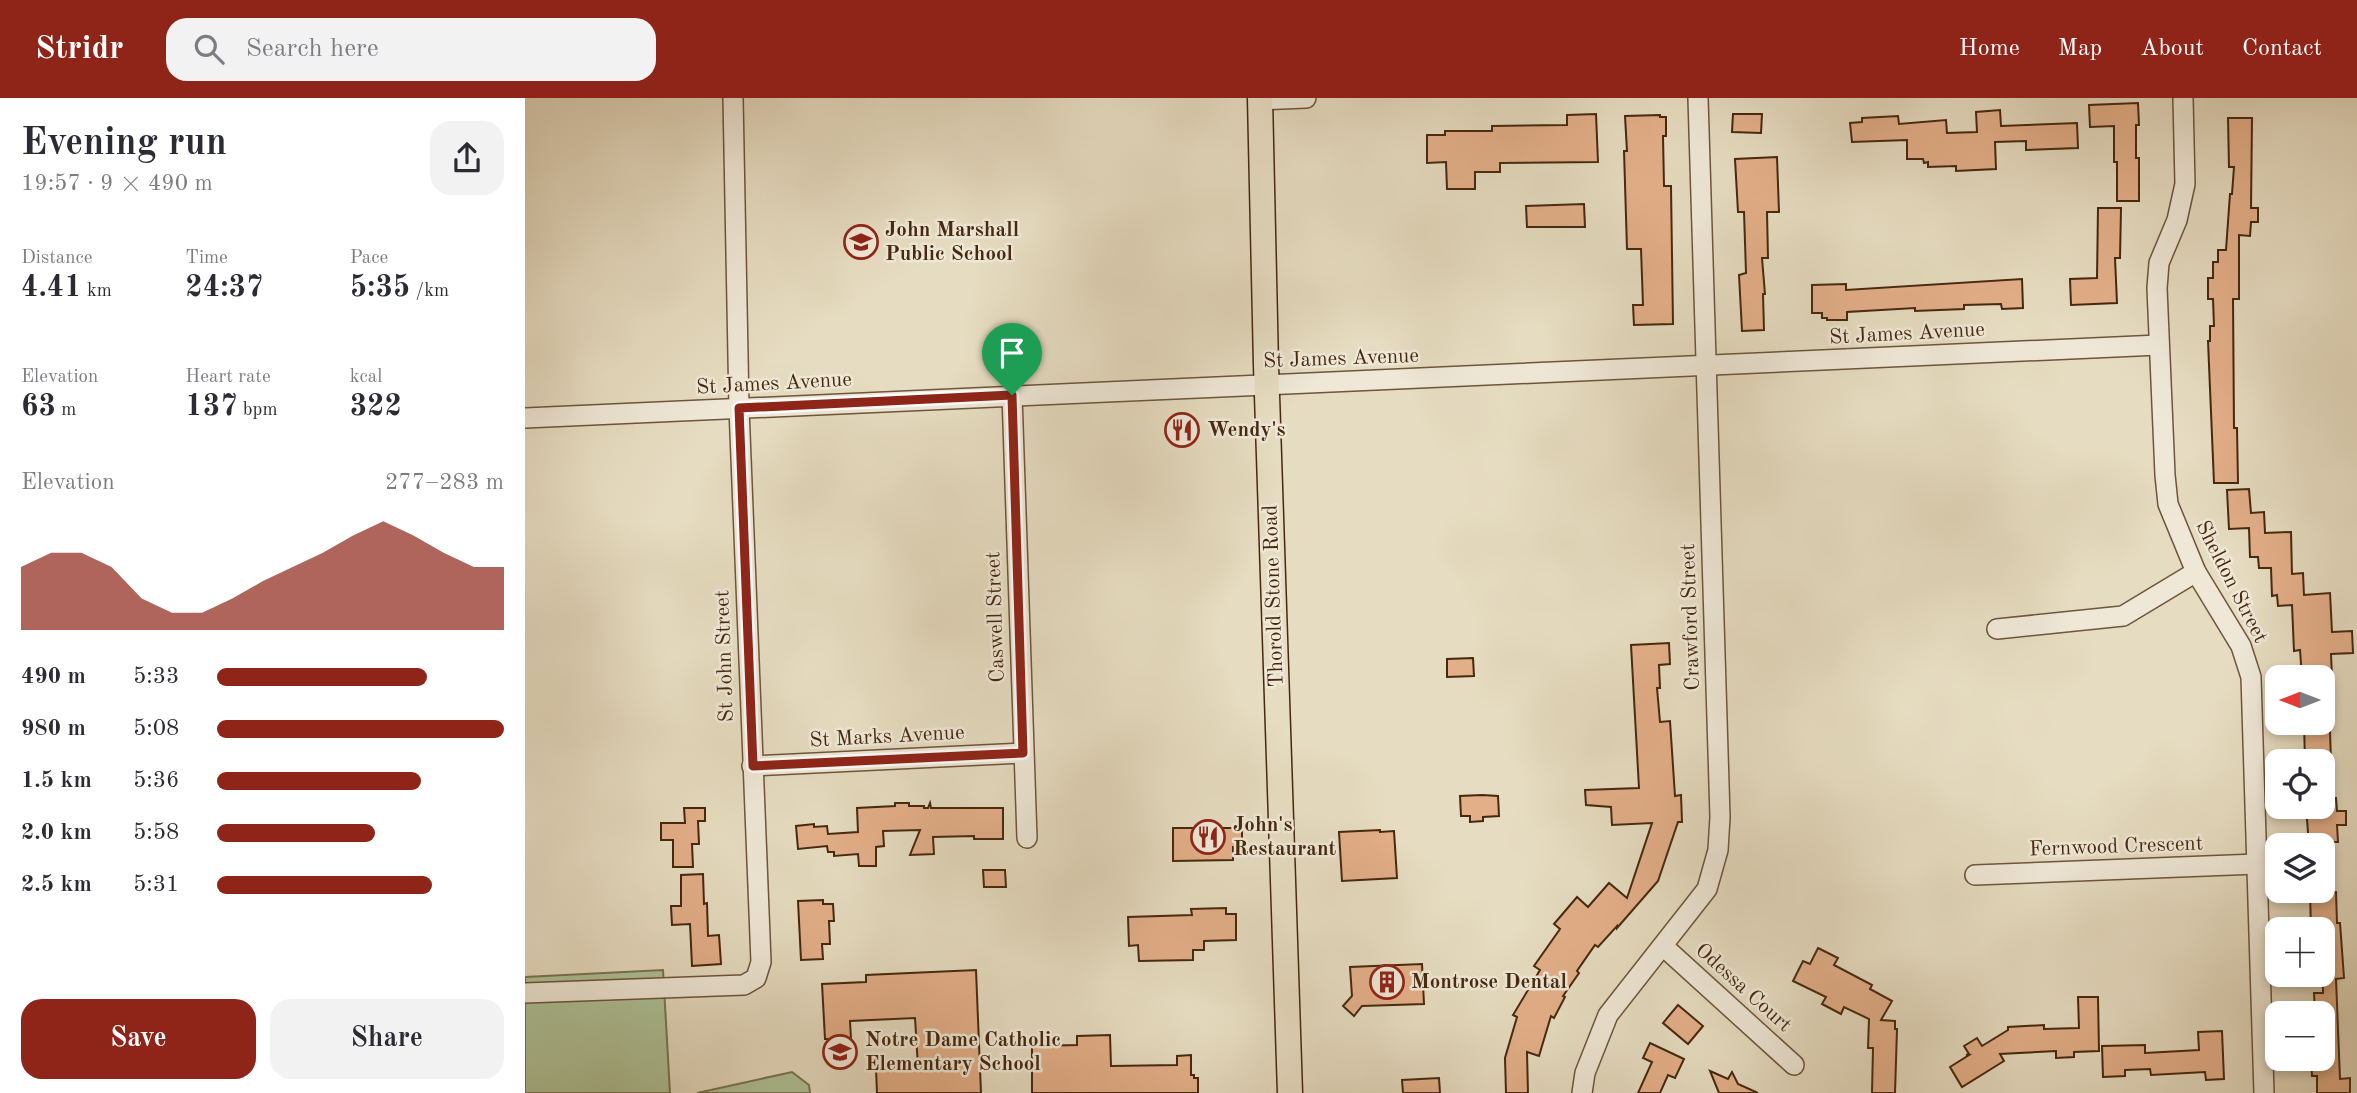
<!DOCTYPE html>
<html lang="en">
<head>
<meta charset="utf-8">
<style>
	body { margin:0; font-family:"Old Standard TT",serif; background:#f2f2f3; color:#2b2b33; height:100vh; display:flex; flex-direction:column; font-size:26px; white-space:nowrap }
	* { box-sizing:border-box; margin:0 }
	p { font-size:23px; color:#7c7c81 }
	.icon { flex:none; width:38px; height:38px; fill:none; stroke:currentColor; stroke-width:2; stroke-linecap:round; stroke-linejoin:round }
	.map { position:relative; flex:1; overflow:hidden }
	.side { display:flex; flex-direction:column; background:#fff; width:525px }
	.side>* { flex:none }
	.needle { width:46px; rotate:270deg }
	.buttons { position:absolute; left:1740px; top:567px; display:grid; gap:14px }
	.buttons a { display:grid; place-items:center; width:70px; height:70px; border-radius:14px; background:#fff; box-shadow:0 4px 10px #0003; font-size:35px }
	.pin { position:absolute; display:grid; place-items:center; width:60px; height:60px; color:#fff; margin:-72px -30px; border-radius:50% 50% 50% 0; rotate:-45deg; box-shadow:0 0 7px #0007 }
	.pin .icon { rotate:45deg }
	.round { display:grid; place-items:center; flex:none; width:74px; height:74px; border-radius:21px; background:#f2f2f3 }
	.headline { display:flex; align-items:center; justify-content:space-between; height:119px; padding:0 21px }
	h1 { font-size:38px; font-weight:800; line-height:52px }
	.figures { display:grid; grid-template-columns:repeat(3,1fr); gap:10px; height:119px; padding:7px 21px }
	.figures div { display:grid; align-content:center }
	.figures b { font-size:30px; font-weight:800 }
	.figures small { font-size:19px; font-weight:400 }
	.figures p { font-size:19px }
	.chart { height:196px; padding:14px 21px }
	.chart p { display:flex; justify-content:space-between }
	.chart svg { width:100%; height:126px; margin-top:7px; fill:#8f2418; opacity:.7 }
	.cta { display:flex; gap:14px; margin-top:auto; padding:14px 21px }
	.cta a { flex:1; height:80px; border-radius:21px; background:#8f2418; color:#fff; font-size:28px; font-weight:800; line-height:80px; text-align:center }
	.cta a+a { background:#f2f2f3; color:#2b2b33 }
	ul { padding:0 21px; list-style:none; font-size:23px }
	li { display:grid; grid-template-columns:112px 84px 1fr; align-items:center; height:52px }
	li i { height:18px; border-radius:9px; background:#8f2418 }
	header { display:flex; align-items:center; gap:42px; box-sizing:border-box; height:98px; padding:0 35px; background:#8f2418; color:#fff }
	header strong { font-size:33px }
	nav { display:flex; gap:38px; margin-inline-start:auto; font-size:24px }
	.search { width:490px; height:63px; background:#f2f2f3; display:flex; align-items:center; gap:18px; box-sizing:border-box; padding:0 24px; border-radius:21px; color:#7c7c81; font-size:26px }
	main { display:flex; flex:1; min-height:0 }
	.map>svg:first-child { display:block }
	.green { fill:#aec298; stroke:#7a7553; stroke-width:2 }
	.building { fill:#e3af89; stroke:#46280e; stroke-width:2 }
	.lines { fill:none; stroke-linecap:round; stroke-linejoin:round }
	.minor-casing { stroke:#6e553b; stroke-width:22 }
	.major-casing { stroke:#46280e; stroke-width:27 }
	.minor { stroke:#efe8d7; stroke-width:19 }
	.major { stroke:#e6dcc1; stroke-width:24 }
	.route-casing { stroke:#fff; stroke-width:14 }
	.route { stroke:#8f2418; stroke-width:9 }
	.labels { text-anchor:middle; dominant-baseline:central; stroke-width:5; stroke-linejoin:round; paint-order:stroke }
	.poi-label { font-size:21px; font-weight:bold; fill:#46280e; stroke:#efe8d7; text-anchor:start }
	.street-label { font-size:21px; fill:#46280e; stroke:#efe8d7 }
</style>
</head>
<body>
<header>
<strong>Stridr</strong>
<div class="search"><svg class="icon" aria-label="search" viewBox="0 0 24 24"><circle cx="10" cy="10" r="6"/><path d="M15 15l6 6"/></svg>Search here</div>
<nav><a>Home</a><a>Map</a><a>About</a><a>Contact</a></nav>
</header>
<main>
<section class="side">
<div class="headline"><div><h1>Evening run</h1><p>19:57 · 9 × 490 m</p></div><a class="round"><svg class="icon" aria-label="share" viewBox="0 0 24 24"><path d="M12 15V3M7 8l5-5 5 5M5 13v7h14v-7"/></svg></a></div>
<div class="figures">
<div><p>Distance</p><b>4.41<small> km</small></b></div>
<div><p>Time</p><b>24:37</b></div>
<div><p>Pace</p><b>5:35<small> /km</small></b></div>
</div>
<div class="figures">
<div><p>Elevation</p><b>63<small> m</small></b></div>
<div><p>Heart rate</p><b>137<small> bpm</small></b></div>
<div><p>kcal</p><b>322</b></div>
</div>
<div class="chart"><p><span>Elevation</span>277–283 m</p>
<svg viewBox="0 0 160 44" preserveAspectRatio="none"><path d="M0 44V22L10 17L20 17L30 22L40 33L50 38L60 38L70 33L80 27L90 22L100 17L110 11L120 6L130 11L140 17L150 22L160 22V44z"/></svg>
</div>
<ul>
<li><b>490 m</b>5:33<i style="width:73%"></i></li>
<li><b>980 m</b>5:08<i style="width:100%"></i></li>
<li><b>1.5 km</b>5:36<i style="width:71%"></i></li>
<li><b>2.0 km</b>5:58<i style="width:55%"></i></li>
<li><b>2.5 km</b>5:31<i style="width:75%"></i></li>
</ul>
<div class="cta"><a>Save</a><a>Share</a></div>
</section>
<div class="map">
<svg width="1832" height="995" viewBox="0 0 1832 995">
	<rect width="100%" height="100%" fill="#e6dcc1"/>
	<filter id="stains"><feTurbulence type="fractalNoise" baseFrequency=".00286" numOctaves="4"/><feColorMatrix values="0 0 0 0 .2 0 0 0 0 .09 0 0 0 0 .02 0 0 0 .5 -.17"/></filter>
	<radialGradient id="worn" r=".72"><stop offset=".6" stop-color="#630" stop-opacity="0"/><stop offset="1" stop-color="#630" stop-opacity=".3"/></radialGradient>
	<!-- green -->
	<g class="green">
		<path d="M138 872 145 995H0V879Z"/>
		<path d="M267 974 284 987 285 995H172Z"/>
	</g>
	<!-- building -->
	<g class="building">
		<path d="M1613 5 1614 27H1611V60H1614V103H1592V64H1589V28L1565 29 1564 7Z"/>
		<path d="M1475 12 1476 28 1552 25 1553 50 1501 52V43L1470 44 1471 71 1431 73V68L1403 69V64L1399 65 1398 61H1382V42L1327 44 1325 25 1337 24V20L1373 18 1374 26 1421 22 1422 35 1452 34 1451 14Z"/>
		<path d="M1071 16 1073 64 975 65V74H950V91H922L921 64 902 65V37H920V33H967V28L1042 27V17Z"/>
		<path d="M1208 16H1237L1236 35 1207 34Z"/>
		<path d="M1135 17V19H1141V38H1138L1139 88H1146L1148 226 1109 227 1108 207H1118L1116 151H1102L1099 53H1102L1100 18Z"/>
		<path d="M1703 20H1727L1726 110H1733V124H1726L1725 138 1714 137V201H1708L1709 330H1712L1713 385H1689L1683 243H1685V228H1689L1688 201H1683V180H1688V164H1693V152H1701L1705 96H1707L1709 69H1704Z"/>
		<path d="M1252 59 1254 114H1242L1243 160H1237L1240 196H1238L1239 232 1217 233 1214 177 1221 175 1219 114H1213L1210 61Z"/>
		<path d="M1059 106 1060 129H1002L1001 108Z"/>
		<path d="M1573 110H1596L1595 160H1590L1592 205 1546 207 1545 181 1572 180Z"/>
		<path d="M1497 181 1498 210 1477 211 1476 206 1439 207V211L1390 213V210L1322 214V222H1302V220H1297V215H1287V187L1321 186V192Z"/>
		<path d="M1724 391 1726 415 1739 414 1740 435 1766 434 1767 476 1778 475 1779 497 1805 495 1807 534 1827 533 1828 555 1806 556 1807 579H1777L1775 552 1769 553 1767 507 1753 508 1752 497 1747 498 1746 470H1734L1733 459H1725L1724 430 1704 431 1702 392Z"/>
		<path d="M1144 545 1145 566 1134 567 1135 590H1132L1135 624 1145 623 1150 698 1156 697 1157 724H1153L1133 783 1092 830V828L1073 849 1070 847 1052 873 1054 875 1038 898 1040 899 1029 920 1026 918 1014 958 1002 954 1003 995H981L980 960 992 919 988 917 1015 872 1009 868 1035 831 1029 826 1052 799 1063 809 1084 785 1102 800 1127 725 1087 727 1086 709 1061 707 1060 692 1114 690 1106 547Z"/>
		<path d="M948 560 949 578 922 579V561Z"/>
		<path d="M1779 625H1801V634H1805L1806 663H1780Z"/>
		<path d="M957 697 973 698 974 718 958 719V723L945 724V718H936L935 698Z"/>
		<path d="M1797 700H1811L1812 713H1821V727H1812L1813 744H1805V747H1784L1781 709H1797Z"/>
		<path d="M370 705H384V708H399V710H403L405 705 406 710H478V741H449V738L408 739 409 756 385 757 395 732 358 733 359 748 351 749V768H334L333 756 309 758V754H303L302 748 273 751 271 728 289 726V729L302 728 303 736 333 734 332 710 370 708Z"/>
		<path d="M159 710H180V723H173L174 746H167L168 769H148V742H136V725H160Z"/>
		<path d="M648 730H717V749H708V762L648 763Z"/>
		<path d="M855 732V734L869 733 872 780 817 783 814 734Z"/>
		<path d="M458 772H480L481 789H459Z"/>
		<path d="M178 776 179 806 182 805 183 838 194 837 196 866 167 868 165 826 147 827 146 808H156V777Z"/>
		<path d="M1811 794 1812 825H1815L1819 880 1811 881 1815 981 1825 980V995H1792V978H1787L1786 961H1797V915H1790L1789 895H1798L1797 831H1786L1785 795Z"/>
		<path d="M298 802V806H308L309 823H304L305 846H297L298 861 276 862 273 803Z"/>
		<path d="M701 810V816H711V842L679 843V852H668V862L614 863 613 847 604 848 603 819 667 817 666 811Z"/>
		<path d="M1293 850 1313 860 1309 867 1347 887 1345 891 1367 903 1356 922 1370 923V931H1372L1370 995H1347L1348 950H1343L1344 921 1319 909 1316 916 1297 906 1301 899 1268 883 1278 863 1285 866Z"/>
		<path d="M897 866 899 906 837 908 829 918 818 908 827 898 825 869Z"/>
		<path d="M451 872 456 995H352L351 971 393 969 390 920 325 923 326 941H300L297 886 341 884V877Z"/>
		<path d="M1553 899H1573L1574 953 1549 954V959L1531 960V953L1475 956 1479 963 1437 989 1425 969 1444 957H1441L1444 956 1439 948 1452 940 1457 948 1483 932V929L1519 927V931L1554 930Z"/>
		<path d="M1153 907 1178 928 1163 946 1138 925Z"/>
		<path d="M1697 933 1699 981 1681 982 1680 974 1626 977 1625 971 1600 972V978L1578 979 1577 948 1620 947V955L1674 952 1673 934Z"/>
		<path d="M585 937 586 968 652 967V958L666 957V977H669V980H673V995H507V948L552 947V938Z"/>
		<path d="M1125 945 1159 961 1150 980 1143 977 1135 995H1113L1127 964 1118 960Z"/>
		<path d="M1185 973 1203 981 1207 974 1213 986 1233 995H1194Z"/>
		<path d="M914 980 915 995H878L877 982Z"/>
	</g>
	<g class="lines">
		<!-- minor casing -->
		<g class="minor-casing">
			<g id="minor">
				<path d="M1658 0 1660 86 1652 122 1634 165 1632 190 1640 377 1643 406 1671 474 1716 548 1726 579 1739 995"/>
				<path d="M735 2 781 0"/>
				<path d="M487 297 502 740"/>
				<path d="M0 320 1634 247"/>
				<path d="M1472 531 1598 518 1671 474"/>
				<path d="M227 668 498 655"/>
				<path d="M1450 777 1732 766"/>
				<path d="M1138 848 1269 967"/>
				<path d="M0 895 219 887 231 880 236 864 214 310 208 0"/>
				<path d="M1057 995 1060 975 1083 917 1182 791 1193 752 1195 719 1173 0"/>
			</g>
		</g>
		<!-- major casing -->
		<g class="major-casing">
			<path id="major" d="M735 0 741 267 765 995"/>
		</g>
		<!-- minor -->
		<use href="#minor" class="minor"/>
		<!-- major -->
		<use href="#major" class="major"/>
	</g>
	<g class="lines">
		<!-- route casing -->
		<g class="route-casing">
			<path id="route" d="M487 297 498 655 228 668 214 310Z"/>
		</g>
		<!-- route -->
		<use href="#route" class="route"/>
	</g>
	<!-- icons -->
	<defs>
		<g id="school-ring" transform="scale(1.75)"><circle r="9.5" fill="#efe8d7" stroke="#8f2418" stroke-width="1.5"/><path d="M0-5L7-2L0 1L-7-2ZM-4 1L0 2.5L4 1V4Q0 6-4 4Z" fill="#8f2418"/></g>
		<g id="restaurant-ring" transform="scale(1.75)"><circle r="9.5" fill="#efe8d7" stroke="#8f2418" stroke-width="1.5"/><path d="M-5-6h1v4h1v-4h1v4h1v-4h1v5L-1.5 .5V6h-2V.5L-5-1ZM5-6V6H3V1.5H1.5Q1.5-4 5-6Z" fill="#8f2418"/></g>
		<g id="building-ring" transform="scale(1.75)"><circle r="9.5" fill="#efe8d7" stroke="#8f2418" stroke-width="1.5"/><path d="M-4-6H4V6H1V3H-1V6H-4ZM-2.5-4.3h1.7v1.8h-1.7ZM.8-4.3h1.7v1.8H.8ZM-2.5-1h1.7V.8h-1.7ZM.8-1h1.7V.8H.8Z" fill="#8f2418"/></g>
	</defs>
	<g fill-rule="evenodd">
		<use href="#school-ring" x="336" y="144"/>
		<use href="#restaurant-ring" x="657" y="332"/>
		<use href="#restaurant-ring" x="683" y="739"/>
		<use href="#building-ring" x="862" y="884"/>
		<use href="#school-ring" x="315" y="954"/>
	</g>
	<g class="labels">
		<!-- poi labels -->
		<g class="poi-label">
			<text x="360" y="132">John Marshall<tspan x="360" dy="24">Public School</tspan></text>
			<text x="682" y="332">Wendy's</text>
			<text x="708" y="727">John's<tspan x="708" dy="24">Restaurant</tspan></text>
			<text x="886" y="884">Montrose Dental</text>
			<text x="340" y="942">Notre Dame Catholic<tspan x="340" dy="24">Elementary School</tspan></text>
		</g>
		<!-- street labels -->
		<g class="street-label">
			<text transform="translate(1382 236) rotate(-3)">St James Avenue</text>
			<text transform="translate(816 261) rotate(-2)">St James Avenue</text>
			<text transform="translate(249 286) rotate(-3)">St James Avenue</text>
			<text transform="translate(1706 484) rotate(63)">Sheldon Street</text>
			<text transform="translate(749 498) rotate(-92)">Thorold Stone Road</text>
			<text transform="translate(471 519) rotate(-92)">Caswell Street</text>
			<text transform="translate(1166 519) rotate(-92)">Crawford Street</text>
			<text transform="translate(200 558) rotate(-92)">St John Street</text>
			<text transform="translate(362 639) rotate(-3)">St Marks Avenue</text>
			<text transform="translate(1591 749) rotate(-2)">Fernwood Crescent</text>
			<text transform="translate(1218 890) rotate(42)">Odessa Court</text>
		</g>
	</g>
	<rect width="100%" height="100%" filter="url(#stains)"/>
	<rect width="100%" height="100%" fill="url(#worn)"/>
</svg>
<div class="buttons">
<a><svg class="needle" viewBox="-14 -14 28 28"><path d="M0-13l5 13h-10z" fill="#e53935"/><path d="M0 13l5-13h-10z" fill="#7c7c81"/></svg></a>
<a><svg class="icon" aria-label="locate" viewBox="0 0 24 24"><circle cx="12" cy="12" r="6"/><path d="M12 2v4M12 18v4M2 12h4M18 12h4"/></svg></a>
<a><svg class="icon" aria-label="layers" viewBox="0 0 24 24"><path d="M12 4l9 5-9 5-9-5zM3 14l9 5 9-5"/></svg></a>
<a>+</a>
<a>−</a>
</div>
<div class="pin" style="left:487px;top:297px;background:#1e9e55"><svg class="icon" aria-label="arrive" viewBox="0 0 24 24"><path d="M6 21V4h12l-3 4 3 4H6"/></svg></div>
</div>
</main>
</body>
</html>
